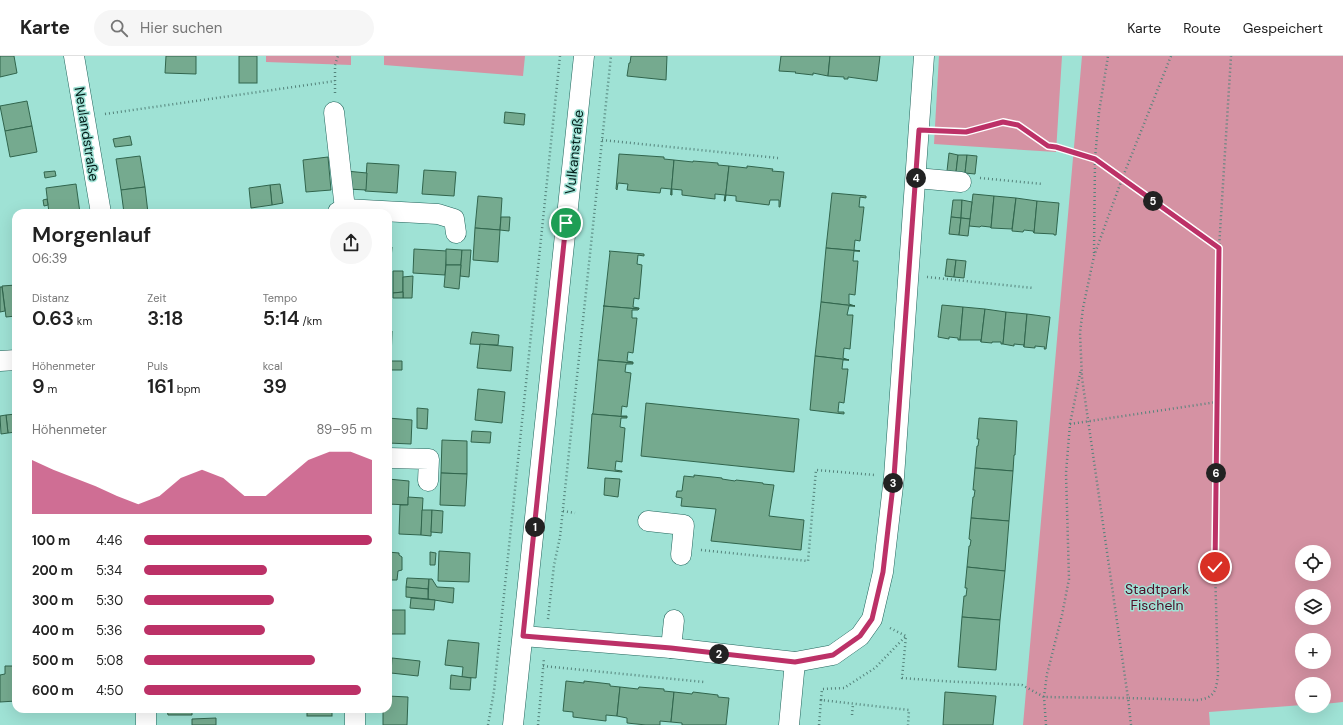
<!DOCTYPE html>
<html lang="de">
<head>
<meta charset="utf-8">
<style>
	body { margin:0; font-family:"DM Sans",sans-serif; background:#f6f6f6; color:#222; height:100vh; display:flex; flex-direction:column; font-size:15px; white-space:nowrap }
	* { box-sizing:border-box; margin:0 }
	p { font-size:13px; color:#767676 }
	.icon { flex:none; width:22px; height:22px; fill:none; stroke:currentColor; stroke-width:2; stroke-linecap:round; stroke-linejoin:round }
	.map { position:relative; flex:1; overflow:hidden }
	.details { position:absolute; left:12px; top:153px; width:380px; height:504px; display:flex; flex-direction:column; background:#fff; border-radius:12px; box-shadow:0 4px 16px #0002 }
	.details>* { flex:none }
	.fabs { position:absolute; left:1295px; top:489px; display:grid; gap:8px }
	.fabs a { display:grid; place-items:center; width:36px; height:36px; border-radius:50%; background:#fff; box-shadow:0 4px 16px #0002; font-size:20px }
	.pin { position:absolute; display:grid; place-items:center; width:34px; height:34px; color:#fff; margin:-17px; border:2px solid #fff; border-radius:50%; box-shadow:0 1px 4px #0007 }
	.km { position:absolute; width:20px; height:20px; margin:-10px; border-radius:50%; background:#222; color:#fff; font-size:11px; line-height:20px; text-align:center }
	.round { display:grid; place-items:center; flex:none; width:42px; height:42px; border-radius:21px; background:#f6f6f6 }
	.summary { display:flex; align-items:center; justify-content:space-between; height:68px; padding:0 20px }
	h1 { font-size:22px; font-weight:600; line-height:30px }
	.metrics { display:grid; grid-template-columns:repeat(3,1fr); gap:6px; height:68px; padding:4px 20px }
	.metrics div { display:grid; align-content:center }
	.metrics b { font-size:20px; font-weight:600 }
	.metrics small { font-size:11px; font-weight:400 }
	.metrics p { font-size:11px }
	.chart { height:112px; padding:8px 20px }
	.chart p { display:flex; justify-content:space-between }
	.chart svg { width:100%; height:72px; margin-top:4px; fill:#bc3167; opacity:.7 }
	ul { padding:0 20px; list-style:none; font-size:13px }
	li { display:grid; grid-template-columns:64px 48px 1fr; align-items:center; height:30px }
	li i { height:10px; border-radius:5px; background:#bc3167 }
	header { display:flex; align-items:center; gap:24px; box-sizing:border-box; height:56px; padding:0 20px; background:#fff; border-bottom:1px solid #e0e0e0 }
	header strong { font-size:19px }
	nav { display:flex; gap:22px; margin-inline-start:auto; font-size:14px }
	.search { width:280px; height:36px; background:#f6f6f6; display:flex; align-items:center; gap:10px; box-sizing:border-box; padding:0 14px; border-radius:22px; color:#767676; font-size:15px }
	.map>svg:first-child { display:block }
	.green { fill:#d592a3; fill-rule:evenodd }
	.building { fill:#75aa8f; stroke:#31654d }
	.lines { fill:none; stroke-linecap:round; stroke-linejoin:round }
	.minor-casing { stroke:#21645b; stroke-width:21 }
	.path { stroke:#54837b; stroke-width:2.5; stroke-dasharray:1 3; stroke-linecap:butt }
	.minor { stroke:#fff; stroke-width:20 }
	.route-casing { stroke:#fff; stroke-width:8 }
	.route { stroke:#bc3167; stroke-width:5 }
	.labels { text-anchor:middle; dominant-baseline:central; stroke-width:3; stroke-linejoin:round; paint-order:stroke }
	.street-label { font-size:14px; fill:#031d1a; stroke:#9fe2d5 }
	.park-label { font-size:14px; fill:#4f0c27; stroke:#9fe2d5 }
</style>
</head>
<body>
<header>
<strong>Karte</strong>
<div class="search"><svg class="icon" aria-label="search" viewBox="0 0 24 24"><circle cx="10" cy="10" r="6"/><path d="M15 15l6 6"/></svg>Hier suchen</div>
<nav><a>Karte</a><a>Route</a><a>Gespeichert</a></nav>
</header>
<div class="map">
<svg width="1343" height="669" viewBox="0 0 1343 669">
	<rect width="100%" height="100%" fill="#9fe2d5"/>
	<!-- green -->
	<g class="green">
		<path d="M266 0H351V9L266 6Z"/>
		<path d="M384 0H525L523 20 384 9Z"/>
		<path d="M939 0H1062L1056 96 934 88Z"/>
		<path d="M1082 0H1343V646L1324 648V628H1302V649L1209 656 1210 669H1023ZM1302 496H1324V518H1302ZM1302 540H1324V562H1302ZM1302 584H1324V606H1302Z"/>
	</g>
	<!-- building -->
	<g class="building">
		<path d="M0 0H14L17 17 0 21Z"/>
		<path d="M166 0H196V18L165 17Z"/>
		<rect x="239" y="0" width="18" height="27"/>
		<path d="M631 0H667L666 24 627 20 629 7H630Z"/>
		<path d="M781 0H830L828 20 813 17V19L795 17 796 16 779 15Z"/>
		<path d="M830 0H880L877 25 848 21V23H844V21L828 20Z"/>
		<path d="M27 45 32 70 5 75 0 50Z"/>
		<path d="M505 56 525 58 524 69 504 67Z"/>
		<path d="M32 70 37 96 10 101 5 75Z"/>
		<path d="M130 80 132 89 115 91 113 83Z"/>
		<path d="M949 97 958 99 956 116 947 115Z"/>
		<path d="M619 98 664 101V103L674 104 671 139V133L661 132 660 137 627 134 628 128 618 127 617 134 616 133Z"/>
		<path d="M958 99H967L965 117 956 116Z"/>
		<path d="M967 99 977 100 975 118 965 117Z"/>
		<path d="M140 100 145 131 121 134 116 103Z"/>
		<path d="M328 101 331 134 306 136 303 104Z"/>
		<path d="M674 104 693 106V105L718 107V109L729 110 725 145H724L725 139 715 138V143L682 139V134L672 133V139H671Z"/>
		<path d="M367 107 399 109 397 137 365 135Z"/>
		<path d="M729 110 747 112V110L773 113 772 115 784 116 780 151H779V144H770L769 149 736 145V140L726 139 725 145Z"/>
		<path d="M424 114 456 116 454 140 422 138Z"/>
		<path d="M55 115 56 120 45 122 44 116Z"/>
		<path d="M346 115 367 117 366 134 348 133Z"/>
		<path d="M76 128 80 157H49L46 132Z"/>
		<path d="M280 128 283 147 272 149 270 129Z"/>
		<path d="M270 129 272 149 251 152 249 132Z"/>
		<path d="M145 131 148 157H124L121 134Z"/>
		<path d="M832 137 866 140V142L860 141 859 151H864L860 185 855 184 854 194 860 195 826 192Z"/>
		<path d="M973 138 994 140 991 172 990 171 981 170 980 171 969 170Z"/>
		<path d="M478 140 502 142 500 174 475 172Z"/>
		<path d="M994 140 1016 142 1012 173 991 172Z"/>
		<path d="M1016 142 1037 145 1034 177 1033 175 1024 174 1023 176 1012 175Z"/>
		<path d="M47 143 48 149 44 150 43 144Z"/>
		<path d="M953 144H962L961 162 951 161Z"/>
		<path d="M962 144 972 146 970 163 961 162Z"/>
		<path d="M1037 145 1059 147 1056 179H1054V178L1034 177Z"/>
		<path d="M501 161H510L509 175 500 174Z"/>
		<path d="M951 161 961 162 959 179 949 178Z"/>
		<path d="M961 162 970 163 968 180 959 179Z"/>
		<path d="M475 172 500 174 498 206 473 204Z"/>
		<path d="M388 191H392L390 215H388Z"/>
		<path d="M826 192 860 195H854L853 205H858L855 239 849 238V248L855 250 821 246Z"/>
		<path d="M414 193 447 195 445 219 413 217Z"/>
		<path d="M446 193 462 194 461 209H446Z"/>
		<path d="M462 194H471L469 221 460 220Z"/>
		<path d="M609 195 644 198V200L638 199 637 208 642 209 639 243 634 242 633 251 639 252V253L604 250 610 196Z"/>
		<path d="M947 203 956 204 954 221 945 220Z"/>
		<path d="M956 204 966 205 964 222 954 221Z"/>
		<path d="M446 209H461L459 233 444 231Z"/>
		<path d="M393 215H403V236L393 237Z"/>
		<path d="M413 220 412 242H403V221Z"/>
		<path d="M16 229V260L6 261 2 230Z"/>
		<path d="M0 231H2L5 255 0 256Z"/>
		<path d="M403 236V242H393V237Z"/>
		<path d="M821 246 855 250H849L847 259H853L850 293 844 292 843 302 849 304 815 300Z"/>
		<path d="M942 249 963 251 960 284H958V282L949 281V283L938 281Z"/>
		<path d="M603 250 639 253 638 254H632V262H637L633 297 628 296 627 305 633 306V307L598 304 604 250Z"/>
		<path d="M963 251 985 253 981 286V284H960Z"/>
		<path d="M985 253 1006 256 1003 288H1001V286H992V287L981 286Z"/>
		<path d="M1006 256 1027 258 1024 291V289L1014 288V290L1003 288Z"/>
		<path d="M1027 258 1050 261 1046 293H1044L1045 291 1035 290V292L1024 291Z"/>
		<path d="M388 275H392L391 305H388Z"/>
		<path d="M472 276 499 279 498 289 470 288Z"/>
		<path d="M480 288 513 291 511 315 477 312Z"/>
		<path d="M815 300 849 304H843L842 313H848L844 347 839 346 838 356H844V358L810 354Z"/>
		<path d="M598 304 633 307V308H626L625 316 631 317 627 351 622 350 621 360H627V361L592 358 593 357Z"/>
		<path d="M388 305H391L390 314H388Z"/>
		<path d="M391 305H402V314H390Z"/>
		<path d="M478 333 505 336 502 367 475 364Z"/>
		<path d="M646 347 799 363 794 416 641 400Z"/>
		<path d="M417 352 428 353 427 373 417 372Z"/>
		<path d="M16 358V376L8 377 6 359Z"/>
		<path d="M592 358 627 361V362H621L620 371 625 372 622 406 616 405 615 414 622 415V416L587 412 588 411Z"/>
		<path d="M6 359 8 377 1 378 0 360Z"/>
		<path d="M388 362 412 364 411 388 388 387Z"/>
		<path d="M979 362 1017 365 1015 399H1014L1013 415 975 412 977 390H978L979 383H977Z"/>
		<path d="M472 375 491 376 490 387 471 386Z"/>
		<path d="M442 384 467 385V418L441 417Z"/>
		<path d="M975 412 1013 415 1009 465 971 462 973 441H974L975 434H973Z"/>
		<path d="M441 417 467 418 465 450 440 449Z"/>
		<path d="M694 419 722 422V423L735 425 736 424 763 427V428L774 429 769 460 804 464 801 494 711 485 716 453 681 450 682 442 676 441 677 435H682L684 420 694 421Z"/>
		<path d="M605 422 620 423 618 441 604 439Z"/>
		<path d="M388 423 409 425 408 449 388 448Z"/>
		<path d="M408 441 423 442 421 479 399 478 400 449H408Z"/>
		<path d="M422 454H432L431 480 421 479Z"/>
		<path d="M432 454 443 455 442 477 431 476Z"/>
		<path d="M971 462 1009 465 1005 515 967 511 969 490H970L971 484 969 483Z"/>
		<path d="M439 495 470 497 469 526 438 525Z"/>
		<path d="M388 496 399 497V499L402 501V514L398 515 397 524H388Z"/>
		<path d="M430 496 436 497 435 509H430Z"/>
		<path d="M967 511 1005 515 1000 564 962 561 964 540H966L967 532H965Z"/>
		<path d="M407 522 429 523 428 533 406 531Z"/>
		<path d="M429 523H432L437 531 454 532 453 547 428 543Z"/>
		<path d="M406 531 428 533V543L406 541Z"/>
		<path d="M411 542 435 544 434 554 410 552Z"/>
		<rect x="388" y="554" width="17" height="24"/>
		<path d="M962 561 1000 564 996 614 958 611Z"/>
		<path d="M448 584 479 587 476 622 462 621 463 611 445 609Z"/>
		<path d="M392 602 420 605 418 620 391 617Z"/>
		<path d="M5 610H16V645L0 646V619L5 618Z"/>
		<path d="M451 619 471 622 470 634 450 633Z"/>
		<path d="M566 625 584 627V625L610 628V630L620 631 617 660 606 659V665L573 661V656L563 655Z"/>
		<path d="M620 631 638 633 639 631 664 633V635L674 636 671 666 660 665V669H646L627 667V662L617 660Z"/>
		<path d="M674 636 692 638 693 636 718 639V641L729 642 726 669H682V667L671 666Z"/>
		<path d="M945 636 996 640 993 669H943Z"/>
		<path d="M388 640 408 641 407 669H383V653H388Z"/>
		<path d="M167 653H192V659H168Z"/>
		<rect x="307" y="653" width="25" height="7"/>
		<path d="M216 662V669H192V663Z"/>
	</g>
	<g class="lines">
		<!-- minor casing -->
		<g class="minor-casing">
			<g id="minor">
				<path d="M74 0 101 157"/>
				<path d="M334 56 345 153"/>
				<path d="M916 122 961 126"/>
				<path d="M338 156 345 153 438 158 454 163 456 177"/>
				<path d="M0 305 16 304"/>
				<path d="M388 402 429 403 428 425"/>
				<path d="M648 465 684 469 681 499"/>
				<path d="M523 580 671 592 795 606 833 599 860 580 872 563 883 516 894 421 924 0"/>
				<path d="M671 592 674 564"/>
				<path d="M146 669V653"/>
				<path d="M355 669V653"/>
				<path d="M513 669 584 0"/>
				<path d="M789 669 795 606"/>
			</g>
		</g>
		<!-- path -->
		<g class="path">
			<path d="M1171 0 1122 123 1219 192"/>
			<path d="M335 37V9L338 0"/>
			<path d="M105 58 335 25"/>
			<path d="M602 84 778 102"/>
			<path d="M980 122 1043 128"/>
			<path d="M1094 197 1095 103 1099 56 1108 0"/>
			<path d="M927 221 1033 232"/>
			<path d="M1070 368 1081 313"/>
			<path d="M563 455 575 457"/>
			<path d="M701 494 808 505 816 414 875 419"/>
			<path d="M548 563 554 509 560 481 611 0"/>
			<path d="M890 572 906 580 902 622 941 625 1022 629 1044 641 1128 642 1082 322 1080 277 1083 252 1094 200 1122 123 1095 103 1056 91 1048 90 1018 69 1003 66 966 76 939 74"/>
			<path d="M543 610 704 626"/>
			<path d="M821 644 822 633 844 632 875 612 906 580"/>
			<path d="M852 659 853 648"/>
			<path d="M488 669 494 635 560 0"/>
			<path d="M538 669 544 602"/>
			<path d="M819 669 821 644 909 654 908 669"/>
			<path d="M1046 669 1044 641 1047 618 1062 559 1069 523 1066 417 1070 368 1217 346"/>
			<path d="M1131 669 1128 642 1197 644C1214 642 1216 636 1218 619L1215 511 1219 192 1231 0"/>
		</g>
		<!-- minor -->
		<use href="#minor" class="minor"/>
	</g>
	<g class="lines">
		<!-- route casing -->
		<g class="route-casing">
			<path id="route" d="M566 167 523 580 671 592 795 606 833 599 860 580 872 563 883 516 894 421 919 74 966 76 1003 66 1018 69 1048 90 1056 91 1095 103 1219 192 1215 511"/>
		</g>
		<!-- route -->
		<use href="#route" class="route"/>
	</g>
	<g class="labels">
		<!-- street labels -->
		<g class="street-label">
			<text transform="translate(87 78) rotate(81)">Neulandstraße</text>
			<text transform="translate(574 96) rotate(-84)">Vulkanstraße</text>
		</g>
		<!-- park labels -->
		<g class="park-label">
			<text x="1157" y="533">Stadtpark<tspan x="1157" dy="16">Fischeln</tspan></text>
		</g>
	</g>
</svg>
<div class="fabs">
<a><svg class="icon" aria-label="locate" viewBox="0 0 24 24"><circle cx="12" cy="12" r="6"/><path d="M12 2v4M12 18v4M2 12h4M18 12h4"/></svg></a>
<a><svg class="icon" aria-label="layers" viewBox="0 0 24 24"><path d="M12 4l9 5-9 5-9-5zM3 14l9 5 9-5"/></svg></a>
<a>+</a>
<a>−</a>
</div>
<div class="pin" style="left:566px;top:167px;background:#1e9e55"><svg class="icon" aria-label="arrive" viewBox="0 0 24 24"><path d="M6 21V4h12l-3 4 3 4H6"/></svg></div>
<div class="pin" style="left:1215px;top:511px;background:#d93025"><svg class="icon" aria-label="check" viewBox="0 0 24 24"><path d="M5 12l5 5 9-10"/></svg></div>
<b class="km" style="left:535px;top:471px">1</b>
<b class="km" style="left:719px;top:598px">2</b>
<b class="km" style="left:893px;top:427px">3</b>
<b class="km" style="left:916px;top:122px">4</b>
<b class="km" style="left:1153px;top:145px">5</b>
<b class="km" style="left:1216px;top:417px">6</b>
<section class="details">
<div class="summary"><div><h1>Morgenlauf</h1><p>06:39</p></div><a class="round"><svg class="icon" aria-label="share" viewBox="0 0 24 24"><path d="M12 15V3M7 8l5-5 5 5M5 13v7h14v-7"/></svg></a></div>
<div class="metrics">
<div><p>Distanz</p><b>0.63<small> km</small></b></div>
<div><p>Zeit</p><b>3:18</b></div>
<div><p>Tempo</p><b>5:14<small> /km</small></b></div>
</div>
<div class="metrics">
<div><p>Höhenmeter</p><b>9<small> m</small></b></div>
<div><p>Puls</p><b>161<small> bpm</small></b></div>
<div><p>kcal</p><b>39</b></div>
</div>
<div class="chart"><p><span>Höhenmeter</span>89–95 m</p>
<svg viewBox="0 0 160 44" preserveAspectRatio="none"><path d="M0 44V11L10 17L20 22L30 27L40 33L50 38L60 33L70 22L80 17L90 22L100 33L110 33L120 22L130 11L140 6L150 6L160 11V44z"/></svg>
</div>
<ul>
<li><b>100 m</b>4:46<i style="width:100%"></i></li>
<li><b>200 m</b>5:34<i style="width:54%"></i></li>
<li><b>300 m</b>5:30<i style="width:57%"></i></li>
<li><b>400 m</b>5:36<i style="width:53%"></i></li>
<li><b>500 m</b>5:08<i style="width:75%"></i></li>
<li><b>600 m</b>4:50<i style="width:95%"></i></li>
</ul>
</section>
</div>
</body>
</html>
